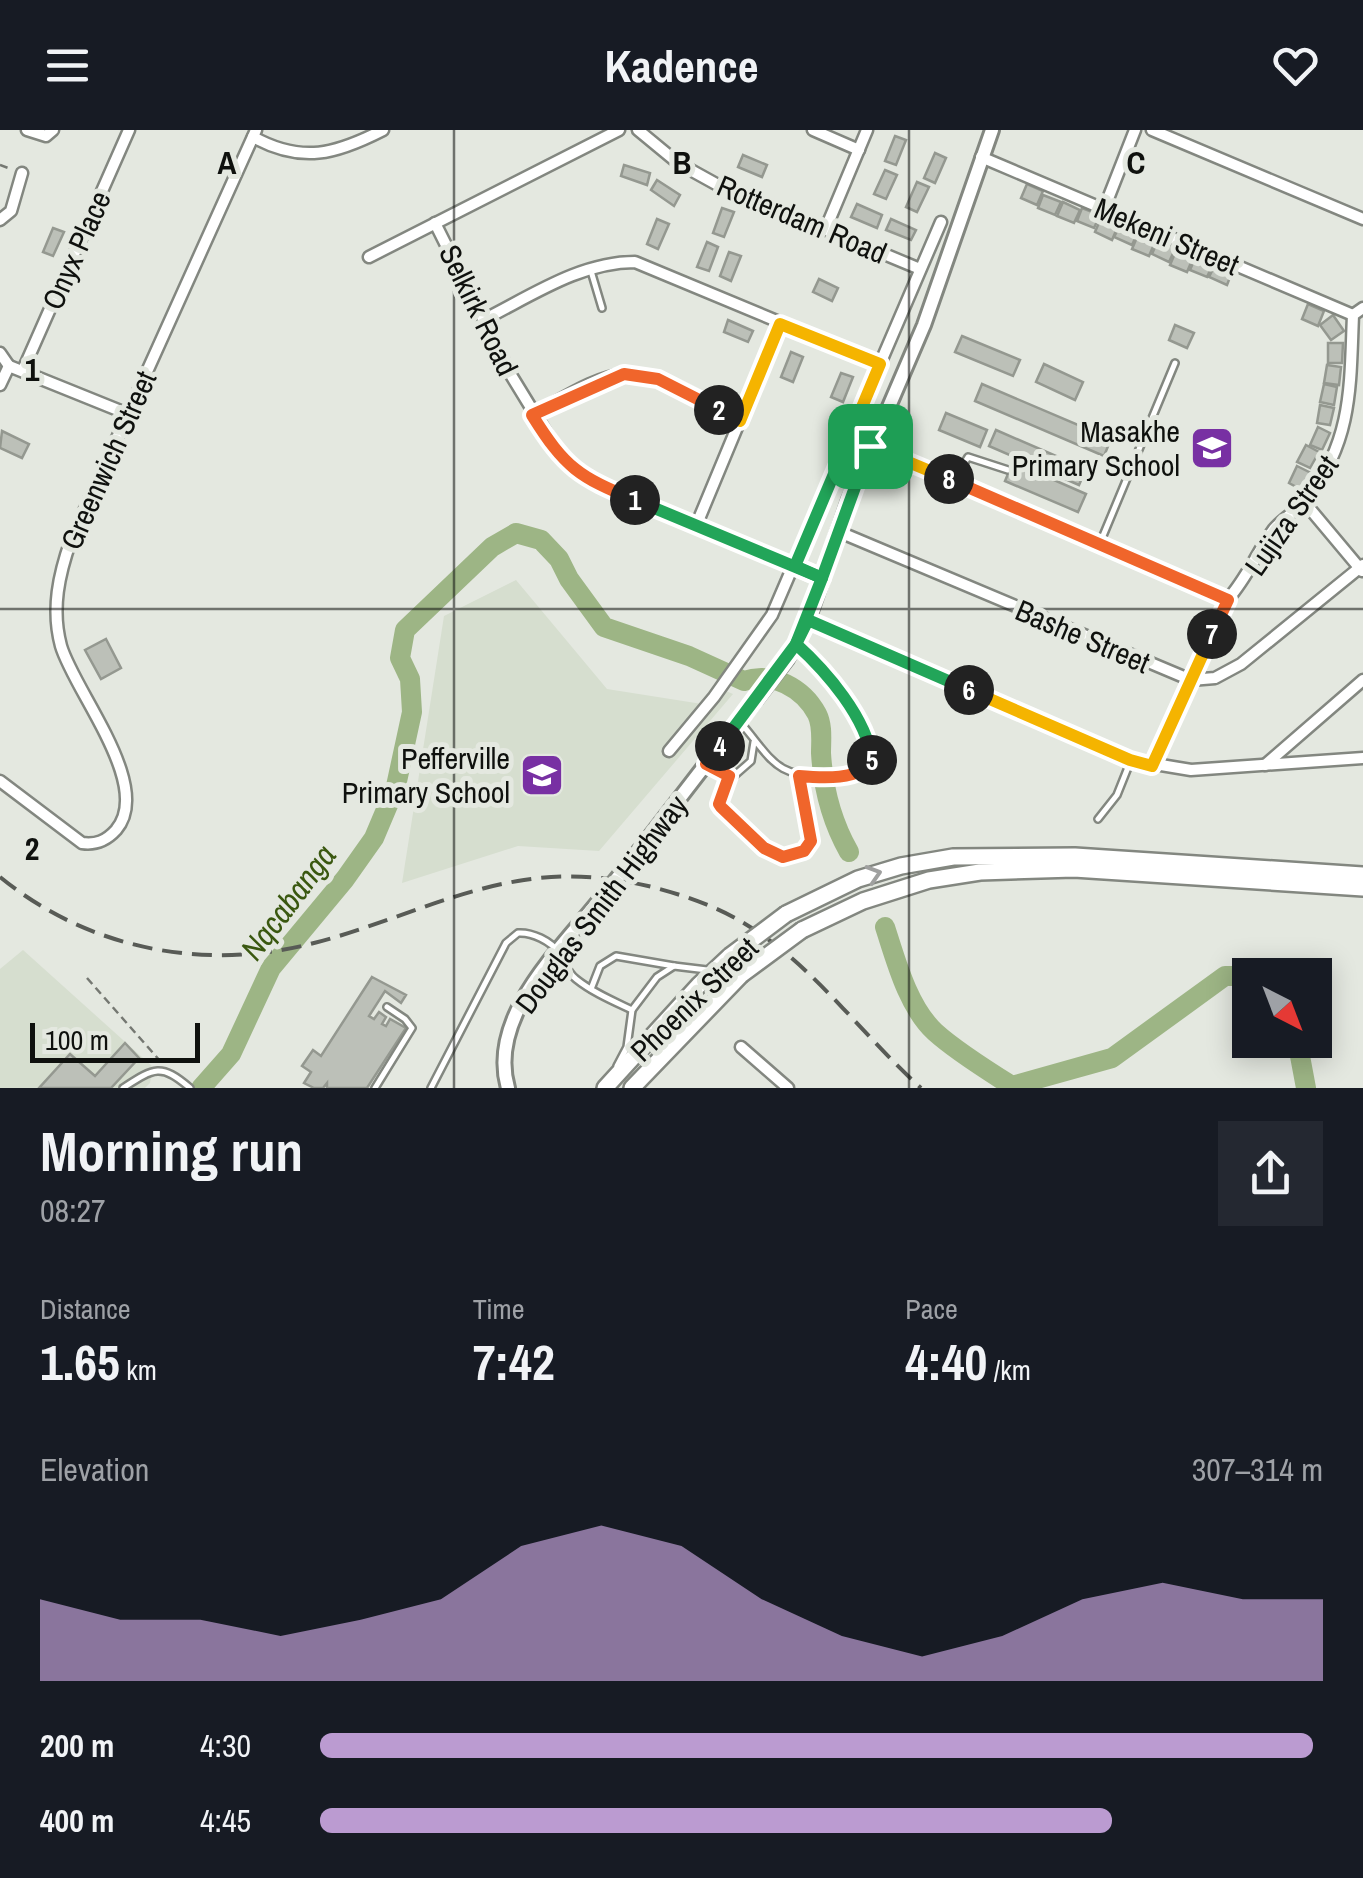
<!DOCTYPE html>
<html lang="en">
<head>
<meta charset="utf-8">
<style>
	body { margin:0; font-family:"Archivo Narrow",sans-serif; background:#242831; color:#f1f3f6; height:100vh; display:flex; flex-direction:column; font-size:38px; white-space:nowrap }
	* { box-sizing:border-box; margin:0 }
	p { font-size:32px; color:#9ea1a6 }
	.icon { flex:none; width:55px; height:55px; fill:none; stroke:currentColor; stroke-width:2; stroke-linecap:round; stroke-linejoin:round }
	.map { position:relative; height:958px; overflow:hidden }
	.sheet { display:flex; flex-direction:column; background:#171b24; flex:1 }
	.sheet>* { flex:none }
	.needle { width:65px; rotate:138deg }
	.buttons { position:absolute; left:1232px; top:828px; display:grid; gap:20px }
	.buttons a { display:grid; place-items:center; width:100px; height:100px; border-radius:0px; background:#171b24; box-shadow:0 5px 25px #0003; font-size:50px }
	.scale { position:absolute; left:30px; bottom:25px; width:170px; box-sizing:border-box; padding-left:10px; border:5px solid #0f110e; border-top:0; font-size:28px; line-height:35px; white-space:nowrap; color:#0f110e; -webkit-text-stroke:8px #e4e8e0; paint-order:stroke }
	.pin { position:absolute; display:grid; place-items:center; width:85px; height:85px; color:#fff; margin:-42px; border-radius:20px; box-shadow:0 5px 15px #0006 }
	.km { position:absolute; width:50px; height:50px; margin:-25px; border-radius:50%; background:#222; color:#fff; font-size:28px; line-height:50px; text-align:center }
	.round { display:grid; place-items:center; flex:none; width:105px; height:105px; border-radius:0px; background:#242831 }
	.headline { display:flex; align-items:center; justify-content:space-between; height:170px; padding:0 40px }
	h1 { font-size:55px; font-weight:700; line-height:75px }
	.figures { display:grid; grid-template-columns:repeat(3,1fr); gap:15px; height:170px; padding:10px 40px }
	.figures div { display:grid; align-content:center }
	.figures b { font-size:50px; font-weight:700 }
	.figures small { font-size:28px; font-weight:400 }
	.figures p { font-size:28px }
	.chart { height:280px; padding:20px 40px }
	.chart p { display:flex; justify-content:space-between }
	.chart svg { width:100%; height:180px; margin-top:10px; fill:#bb9bd1; opacity:.7 }
	ul { padding:0 40px; list-style:none; font-size:32px }
	li { display:grid; grid-template-columns:160px 120px 1fr; align-items:center; height:75px }
	li i { height:25px; border-radius:12px; background:#bb9bd1 }
	header { display:flex; justify-content:space-between; align-items:center; height:130px; padding:0 40px; background:#171b24; font-size:45px; font-weight:700 }
	.map>svg:first-child { display:block }
	.built { fill:#d6decf }
	.lines { fill:none; stroke-linecap:round; stroke-linejoin:round }
	.river { stroke:#9db585; stroke-width:20 }
	.building { fill:#bcc0b8; stroke:#949890; stroke-width:2.5 }
	.service-casing { stroke:#838780; stroke-width:10 }
	.minor-casing { stroke:#838780; stroke-width:15 }
	.tertiary-casing { stroke:#838780; stroke-width:18 }
	.secondary-casing { stroke:#838780; stroke-width:20 }
	.path { stroke:#757872; stroke-width:2.5; stroke-dasharray:8 5; stroke-linecap:butt }
	.service { stroke:#fff; stroke-width:5 }
	.minor { stroke:#fff; stroke-width:10 }
	.tertiary { stroke:#fff; stroke-width:12 }
	.secondary { stroke:#fff; stroke-width:15 }
	.rail { stroke:#585b56; stroke-width:4; stroke-dasharray:20 10; stroke-linecap:butt }
	.tertiary-bridge-casing { stroke:#838780; stroke-width:18; stroke-linecap:butt }
	.secondary-bridge-casing { stroke:#838780; stroke-width:20; stroke-linecap:butt }
	.tertiary-bridge { stroke:#fff; stroke-width:12 }
	.secondary-bridge { stroke:#fff; stroke-width:15 }
	.oneway { stroke:#9fa09f }
	.split-1-casing { stroke:#fff; stroke-width:20 }
	.split-2-casing { stroke:#fff; stroke-width:20 }
	.split-3-casing { stroke:#fff; stroke-width:20 }
	.split-4-casing { stroke:#fff; stroke-width:20 }
	.split-5-casing { stroke:#fff; stroke-width:20 }
	.split-6-casing { stroke:#fff; stroke-width:20 }
	.split-7-casing { stroke:#fff; stroke-width:20 }
	.split-8-casing { stroke:#fff; stroke-width:20 }
	.split-9-casing { stroke:#fff; stroke-width:20 }
	.split-1 { stroke:#22a559; stroke-width:12 }
	.split-2 { stroke:#f0652b; stroke-width:12 }
	.split-3 { stroke:#f5b400; stroke-width:12 }
	.split-4 { stroke:#22a559; stroke-width:12 }
	.split-5 { stroke:#f0652b; stroke-width:12 }
	.split-6 { stroke:#22a559; stroke-width:12 }
	.split-7 { stroke:#f5b400; stroke-width:12 }
	.split-8 { stroke:#f0652b; stroke-width:12 }
	.split-9 { stroke:#f5b400; stroke-width:12 }
	.grid { fill:none; stroke:#0f110e; stroke-width:2.5; stroke-opacity:0.55 }
	.labels { text-anchor:middle; dominant-baseline:central; stroke-width:10; stroke-linejoin:round; paint-order:stroke }
	.street-label { font-size:30px; fill:#0f110e; stroke:#e4e8e0 }
	.poi-label { font-size:30px; fill:#0f110e; stroke:#e4e8e0; text-anchor:end }
	.water-label { font-size:32px; font-style:italic; fill:#3a5810; stroke:#e4e8e0 }
	.grid-label { font-size:32px; text-anchor:middle; font-weight:bold; fill:#0f110e; stroke:#e4e8e0; stroke-width:10; stroke-linejoin:round; paint-order:stroke }
</style>
</head>
<body>
<header><svg class="icon" aria-label="menu" viewBox="0 0 24 24"><path d="M4 6h16M4 12h16M4 18h16"/></svg>Kadence<svg class="icon" aria-label="heart" viewBox="0 0 24 24"><path d="M12 20l-8-8c-3-5 5-10 8-4 3-6 11-1 8 4z"/></svg></header>
<div class="map">
<svg width="1363" height="958" viewBox="0 0 1363 958">
	<rect width="100%" height="100%" fill="#e4e8e0"/>
	<!-- built -->
	<g class="built">
		<path d="M516 450 607 559 702 574 719 558 733 564 599 721 518 716 402 753 444 486Z"/>
		<path d="M23 820 153 937 150 953 145 958H0V839Z"/>
	</g>
	<g class="lines">
		<!-- river -->
		<g class="river">
			<path d="M885 797C896 831 908 877 935 902 956 921 988 941 1012 956L1112 928 1225 846H1250"/>
			<path d="M1297 910 1306 958"/>
			<path d="M201 958 231 924 271 838 345 749 374 708 396 656 412 582 410 549 400 528 405 500 492 417 516 403 541 410 559 429 569 449 604 497 689 526 744 551C772 541 803 558 817 584 823 596 821 610 821 623 823 657 832 692 849 722"/>
		</g>
	</g>
	<!-- building -->
	<g class="building">
		<path d="M895 6 906 10 896 35 885 31Z"/>
		<path d="M935 23 946 28 935 53 924 48Z"/>
		<path d="M743 25 767 35 762 47 738 37Z"/>
		<path d="M624 35 650 43 647 55 621 46Z"/>
		<path d="M885 40 897 45 886 69 874 64Z"/>
		<path d="M657 50 680 65 674 76 651 60Z"/>
		<path d="M917 52 929 57 917 82 906 77Z"/>
		<path d="M1027 54 1043 61 1037 75 1021 68Z"/>
		<path d="M1043 65 1061 72 1055 85 1038 78Z"/>
		<path d="M1063 72 1080 80 1074 93 1057 86Z"/>
		<path d="M857 74 882 85 877 98 851 87Z"/>
		<path d="M722 78 734 82 724 107 713 103Z"/>
		<path d="M1082 78 1100 85 1094 98 1077 91Z"/>
		<path d="M1101 88 1118 96 1112 110 1095 102Z"/>
		<path d="M657 89 669 94 658 119 647 114Z"/>
		<path d="M891 89 916 100 911 110 886 100Z"/>
		<path d="M1121 94 1138 102 1132 115 1114 107Z"/>
		<path d="M53 98 64 102 53 126 43 122Z"/>
		<path d="M1138 105 1155 112 1149 126 1132 119Z"/>
		<path d="M1158 110 1176 117 1169 132 1152 124Z"/>
		<path d="M707 112 718 117 709 141 697 137Z"/>
		<path d="M1176 121 1193 128 1187 142 1170 135Z"/>
		<path d="M729 122 741 126 731 151 720 146Z"/>
		<path d="M1196 126 1213 134 1207 147 1190 140Z"/>
		<path d="M1215 135 1232 142 1227 155 1209 147Z"/>
		<path d="M819 149 838 158 832 171 813 162Z"/>
		<path d="M1308 174 1324 181 1318 196 1302 189Z"/>
		<path d="M1333 185 1344 201 1331 210 1320 195Z"/>
		<path d="M728 190 753 201 748 212 724 202Z"/>
		<path d="M1175 195 1194 203 1187 218 1169 210Z"/>
		<path d="M962 206 1020 230 1013 246 955 222Z"/>
		<path d="M1328 213H1343L1342 233H1328Z"/>
		<path d="M791 222 803 227 793 252 781 247Z"/>
		<path d="M1044 234 1083 252 1075 270 1036 252Z"/>
		<path d="M1327 235 1341 237 1339 255 1324 253Z"/>
		<path d="M841 243 853 247 843 272 831 267Z"/>
		<path d="M982 254 1111 309 1104 326 975 271Z"/>
		<path d="M1324 254 1337 257 1334 275 1320 272Z"/>
		<path d="M1320 275 1334 278 1330 295 1317 293Z"/>
		<path d="M946 283 987 300 980 317 939 300Z"/>
		<path d="M1318 297 1330 303 1322 320 1310 315Z"/>
		<path d="M996 300 1086 339 1079 355 989 316Z"/>
		<path d="M2 301 29 314 22 328 0 318Z"/>
		<path d="M1306 315 1319 322 1310 338 1297 332Z"/>
		<path d="M1013 332 1086 364 1078 382 1005 351Z"/>
		<path d="M1297 336 1311 343 1302 360 1289 353Z"/>
		<path d="M106 509 121 538 101 549 85 520Z"/>
		<path d="M372 847 406 865 401 873 385 861 369 886 374 889 379 882 386 887 382 894 386 896 390 889 406 898 367 958H327V953L323 958H314L304 953 311 942 302 936 313 920 321 926Z"/>
		<path d="M125 913 139 928 111 958H39L70 924 95 946Z"/>
	</g>
	<g class="lines">
		<!-- service casing -->
		<g class="service-casing">
			<g id="service">
				<path d="M591 141 602 178"/>
				<path d="M954 351 968 327 1008 340"/>
				<path d="M1100 413 1175 233"/>
				<path d="M740 592C772 629 775 649 831 646 844 645 858 645 869 636 880 605 822 537 799 516"/>
				<path d="M707 634 724 645H735L751 631 754 612"/>
				<path d="M729 646 721 677 764 718 783 727 804 721 811 711 799 646"/>
				<path d="M1098 689 1117 665 1131 630"/>
				<path d="M591 859 600 836 616 826 674 836"/>
				<path d="M617 936 627 917 632 880 657 847 674 836 707 840"/>
				<path d="M123 958C154 938 161 933 190 958"/>
				<path d="M375 958 412 898 405 889 387 877"/>
				<path d="M431 958 506 813 518 803C532 802 551 811 559 823 566 833 566 841 576 849 592 862 613 871 632 880"/>
			</g>
		</g>
		<!-- minor casing -->
		<g class="minor-casing">
			<g id="minor">
				<path d="M27 0 46 6 53 0"/>
				<path d="M638 0 678 33 716 54 920 139"/>
				<path d="M813 0 859 20"/>
				<path d="M1152 0 1363 89"/>
				<path d="M253 7C302 34 336 24 383 0"/>
				<path d="M981 27 1353 185"/>
				<path d="M1104 79 1135 0"/>
				<path d="M0 90 11 81 22 43"/>
				<path d="M435 93 511 245 563 330 598 355 822 448"/>
				<path d="M826 98 867 0"/>
				<path d="M369 127 619 0"/>
				<path d="M483 190C531 166 580 132 635 132L880 234"/>
				<path d="M0 223 9 236"/>
				<path d="M9 236 128 284"/>
				<path d="M23 240 129 0"/>
				<path d="M0 255 9 236"/>
				<path d="M532 285C560 271 593 247 625 244 660 240 709 275 740 291"/>
				<path d="M870 316 1228 469"/>
				<path d="M1305 373 1362 441"/>
				<path d="M696 396 780 194"/>
				<path d="M837 401 1191 550 1215 548 1241 534 1363 435"/>
				<path d="M808 490 1131 630 1191 640 1363 628"/>
				<path d="M669 621 714 567 772 485 941 92"/>
				<path d="M1265 635 1363 550"/>
				<path d="M1151 636 1228 469C1247 448 1257 422 1274 399 1284 387 1299 380 1308 368 1353 309 1350 255 1353 185L1363 178"/>
				<path d="M0 651 82 713C96 715 106 711 116 700 154 656 74 561 61 516 51 479 59 444 71 410L256 0"/>
				<path d="M741 917 788 958"/>
			</g>
		</g>
		<!-- tertiary casing -->
		<g class="tertiary-casing">
			<g id="tertiary">
				<path d="M635 726 787 529 808 490 849 370 924 195 992 0"/>
				<path d="M508 958C487 886 562 818 602 767"/>
			</g>
		</g>
		<!-- secondary casing -->
		<g class="secondary-casing">
			<g id="secondary">
				<path d="M786 784 858 749 901 736 953 727 1075 726 1363 745"/>
				<path d="M802 800 863 771 929 750 980 742 1074 739 1363 758"/>
				<path d="M605 958 699 855 730 826"/>
				<path d="M632 958 741 845"/>
			</g>
		</g>
		<!-- path -->
		<g class="path">
			<path d="M0 35 11 39"/>
			<path d="M87 848 161 932"/>
		</g>
		<!-- service -->
		<use href="#service" class="service"/>
		<!-- minor -->
		<use href="#minor" class="minor"/>
		<!-- tertiary -->
		<use href="#tertiary" class="tertiary"/>
		<!-- secondary -->
		<use href="#secondary" class="secondary"/>
		<!-- rail -->
		<path class="rail" d="M0 747C88 819 204 842 314 813 385 795 451 761 524 750 587 740 651 752 710 776 798 812 853 897 921 958"/>
		<!-- tertiary-bridge casing -->
		<g class="tertiary-bridge-casing">
			<path id="tertiary-bridge" d="M602 767 635 726"/>
		</g>
		<!-- secondary-bridge casing -->
		<g class="secondary-bridge-casing">
			<g id="secondary-bridge">
				<path d="M730 826 786 784"/>
				<path d="M741 845 802 800"/>
			</g>
		</g>
		<!-- tertiary-bridge -->
		<use href="#tertiary-bridge" class="tertiary-bridge"/>
		<!-- secondary-bridge -->
		<use href="#secondary-bridge" class="secondary-bridge"/>
	</g>
	<!-- one-way arrows -->
	<defs><path id="oneway-chevron" d="M-2-3.5L2.5 0L-2 3.5" fill="none" stroke-width="1.6" stroke-linecap="round" stroke-linejoin="round" transform="scale(2.5)"/></defs>
	<use class="oneway" href="#oneway-chevron" transform="translate(874 744) rotate(-17)"/>
	<g class="lines">
		<!-- split-1 casing -->
		<g class="split-1-casing">
			<path id="split-1" d="M635 370 822 448 870 316"/>
		</g>
		<!-- split-2 casing -->
		<g class="split-2-casing">
			<path id="split-2" d="M635 370C579 347 565 338 532 285L624 244 658 249 719 280"/>
		</g>
		<!-- split-3 casing -->
		<g class="split-3-casing">
			<path id="split-3" d="M719 280 740 291 780 194 880 234 839 332"/>
		</g>
		<!-- split-4 casing -->
		<g class="split-4-casing">
			<path id="split-4" d="M720 616 796 514 822 448 795 436 839 332"/>
		</g>
		<!-- split-5 casing -->
		<g class="split-5-casing">
			<path id="split-5" d="M720 616 706 634 729 646 719 674 721 677 764 718 783 727 804 721 811 711 799 646C821 648 861 651 872 630"/>
		</g>
		<!-- split-6 casing -->
		<g class="split-6-casing">
			<path id="split-6" d="M872 630C867 588 826 541 796 514L808 490 969 560"/>
		</g>
		<!-- split-7 casing -->
		<g class="split-7-casing">
			<path id="split-7" d="M969 560 1130 630 1152 636 1212 504"/>
		</g>
		<!-- split-8 casing -->
		<g class="split-8-casing">
			<path id="split-8" d="M949 349 1228 470 1212 504"/>
		</g>
		<!-- split-9 casing -->
		<g class="split-9-casing">
			<path id="split-9" d="M870 316 949 349"/>
		</g>
		<!-- split-1 -->
		<use href="#split-1" class="split-1"/>
		<!-- split-2 -->
		<use href="#split-2" class="split-2"/>
		<!-- split-3 -->
		<use href="#split-3" class="split-3"/>
		<!-- split-4 -->
		<use href="#split-4" class="split-4"/>
		<!-- split-5 -->
		<use href="#split-5" class="split-5"/>
		<!-- split-6 -->
		<use href="#split-6" class="split-6"/>
		<!-- split-7 -->
		<use href="#split-7" class="split-7"/>
		<!-- split-8 -->
		<use href="#split-8" class="split-8"/>
		<!-- split-9 -->
		<use href="#split-9" class="split-9"/>
	</g>
	<!-- grid -->
	<path class="grid" d="M454 0V958M909 0V958M0 479H1363"/>
	<!-- icons -->
	<defs>
		<g id="school-square" transform="scale(2.25)"><rect x="-9" y="-9" width="18" height="18" rx="4" fill="#7830a3" stroke="#e4e8e0"/><path d="M0-5L7-2L0 1L-7-2ZM-4 1L0 2.5L4 1V4Q0 6-4 4Z" fill="#fff"/></g>
	</defs>
	<g fill-rule="evenodd">
		<use href="#school-square" x="1212" y="318"/>
		<use href="#school-square" x="542" y="645"/>
	</g>
	<g class="labels">
		<!-- street labels -->
		<g class="street-label">
			<text transform="translate(802 89) rotate(23)">Rotterdam Road</text>
			<text transform="translate(1167 106) rotate(23)">Mekeni Street</text>
			<text transform="translate(76 120) rotate(-66)">Onyx Place</text>
			<text transform="translate(479 180) rotate(64)">Selkirk Road</text>
			<text transform="translate(108 330) rotate(-66)">Greenwich Street</text>
			<text transform="translate(1291 385) rotate(-55)">Lujiza Street</text>
			<text transform="translate(1083 506) rotate(23)">Bashe Street</text>
			<text transform="translate(601 774) rotate(-53)">Douglas Smith Highway</text>
			<text transform="translate(694 869) rotate(-44)">Phoenix Street</text>
		</g>
		<!-- poi labels -->
		<g class="poi-label">
			<text x="1180" y="301">Masakhe<tspan x="1180" dy="34">Primary School</tspan></text>
			<text x="510" y="628">Pefferville<tspan x="510" dy="34">Primary School</tspan></text>
		</g>
		<!-- water labels -->
		<g class="water-label">
			<text transform="translate(288 772) rotate(-53)">Nqcabanga</text>
		</g>
	</g>
	<g class="grid-label">
		<text x="227" y="44">A</text>
		<text x="682" y="44">B</text>
		<text x="1136" y="44">C</text>
		<text x="32" y="251">1</text>
		<text x="32" y="730">2</text>
	</g>
</svg>
<div class="buttons">
<a><svg class="needle" viewBox="-14 -14 28 28"><path d="M0-13l5 13h-10z" fill="#e53935"/><path d="M0 13l5-13h-10z" fill="#9ea1a6"/></svg></a>
</div>
<div class="scale">100 m</div>
<div class="pin" style="left:870px;top:316px;background:#1e9e55"><svg class="icon" aria-label="arrive" viewBox="0 0 24 24"><path d="M6 21V4h12l-3 4 3 4H6"/></svg></div>
<b class="km" style="left:635px;top:370px">1</b>
<b class="km" style="left:719px;top:280px">2</b>
<b class="km" style="left:720px;top:616px">4</b>
<b class="km" style="left:872px;top:630px">5</b>
<b class="km" style="left:969px;top:560px">6</b>
<b class="km" style="left:1212px;top:504px">7</b>
<b class="km" style="left:949px;top:349px">8</b>
</div>
<section class="sheet">
<div class="headline"><div><h1>Morning run</h1><p>08:27</p></div><a class="round"><svg class="icon" aria-label="share" viewBox="0 0 24 24"><path d="M12 15V3M7 8l5-5 5 5M5 13v7h14v-7"/></svg></a></div>
<div class="figures">
<div><p>Distance</p><b>1.65<small> km</small></b></div>
<div><p>Time</p><b>7:42</b></div>
<div><p>Pace</p><b>4:40<small> /km</small></b></div>
</div>
<div class="chart"><p><span>Elevation</span>307–314 m</p>
<svg viewBox="0 0 160 44" preserveAspectRatio="none"><path d="M0 44V24L10 29L20 29L30 33L40 29L50 24L60 11L70 6L80 11L90 24L100 33L110 38L120 33L130 24L140 20L150 24L160 24V44z"/></svg>
</div>
<ul>
<li><b>200 m</b>4:30<i style="width:99%"></i></li>
<li><b>400 m</b>4:45<i style="width:79%"></i></li>
</ul>
</section>
</body>
</html>
